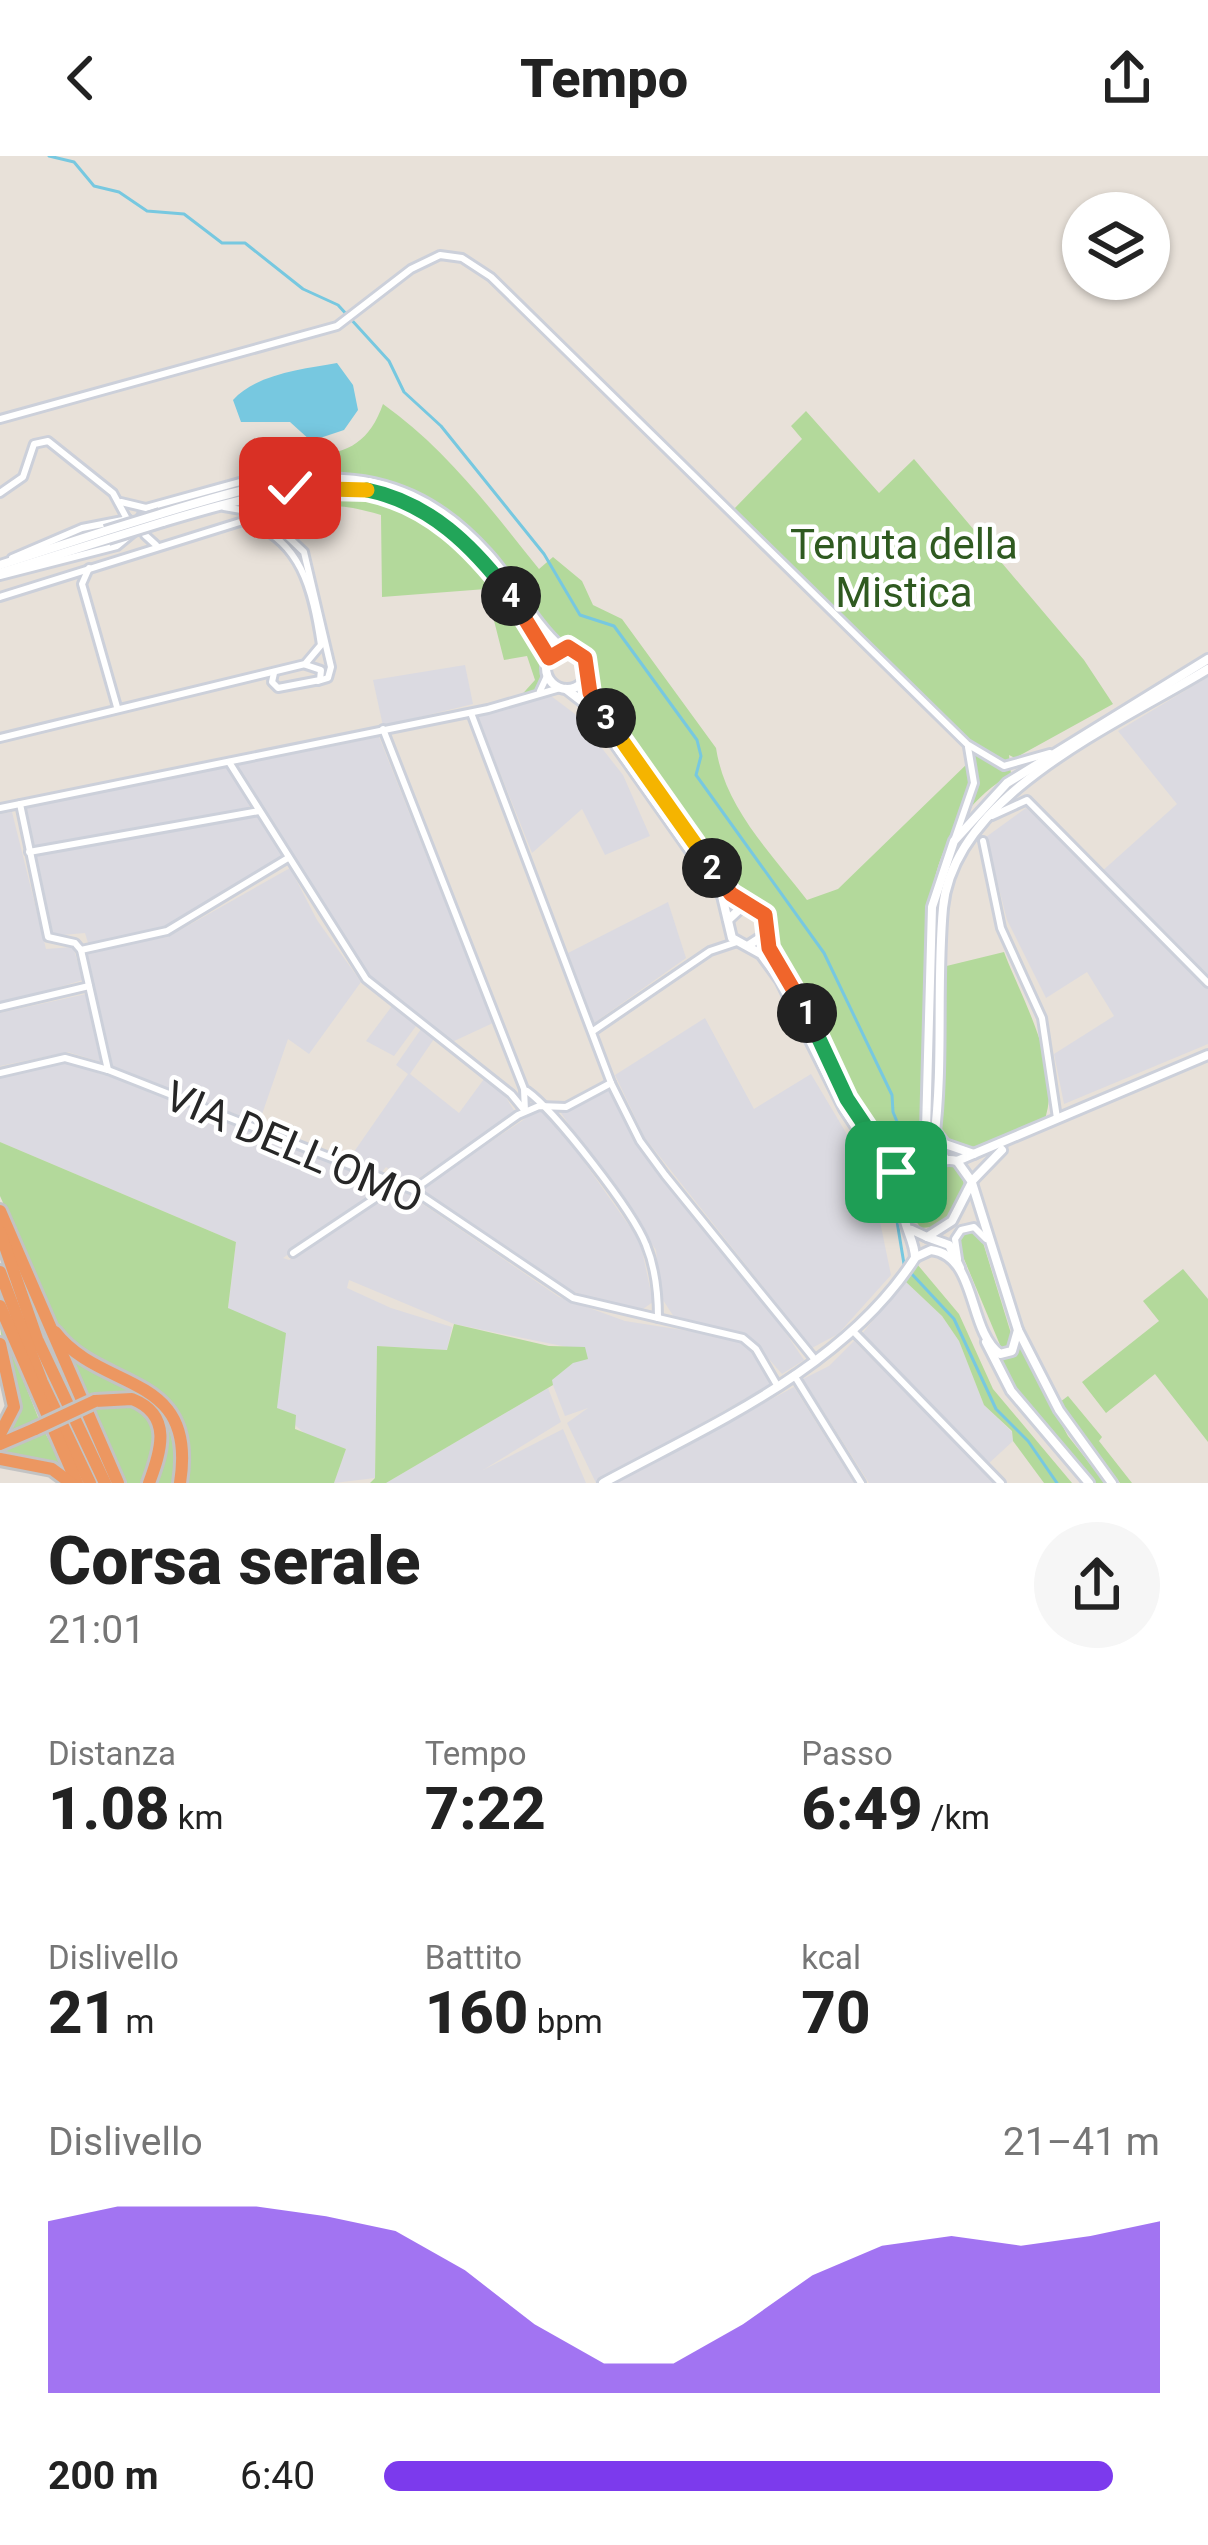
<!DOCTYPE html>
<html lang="it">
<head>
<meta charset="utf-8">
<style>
	body { margin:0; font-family:Roboto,sans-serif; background:#f6f6f6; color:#222; height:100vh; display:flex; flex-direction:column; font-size:45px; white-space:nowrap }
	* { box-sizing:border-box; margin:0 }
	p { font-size:39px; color:#767676 }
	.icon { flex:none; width:66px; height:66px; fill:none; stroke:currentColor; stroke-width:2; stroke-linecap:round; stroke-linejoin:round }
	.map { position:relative; height:1327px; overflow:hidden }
	.side { display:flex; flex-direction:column; background:#fff; flex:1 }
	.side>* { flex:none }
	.tools { position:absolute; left:1062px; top:36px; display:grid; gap:24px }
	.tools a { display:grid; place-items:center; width:108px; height:108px; border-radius:50%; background:#fff; box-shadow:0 3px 9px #0004; font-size:60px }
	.pin { position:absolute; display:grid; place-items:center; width:102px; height:102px; color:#fff; margin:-51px; border-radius:24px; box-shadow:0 6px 18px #0006 }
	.km { position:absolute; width:60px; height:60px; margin:-30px; border-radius:50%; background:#222; color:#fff; font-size:33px; line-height:60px; text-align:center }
	.round { display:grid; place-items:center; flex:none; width:126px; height:126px; border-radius:63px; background:#f6f6f6 }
	.overview { display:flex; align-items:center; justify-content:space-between; height:204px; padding:0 48px }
	h1 { font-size:66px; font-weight:800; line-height:90px }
	.stats { display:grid; grid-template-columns:repeat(3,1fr); gap:18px; height:204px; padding:12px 48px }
	.stats div { display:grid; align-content:center }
	.stats b { font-size:60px; font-weight:800 }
	.stats small { font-size:33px; font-weight:400 }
	.stats p { font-size:33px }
	.chart { height:336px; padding:24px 48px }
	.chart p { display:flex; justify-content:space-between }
	.chart svg { width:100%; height:216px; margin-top:12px; fill:#7c3aed; opacity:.7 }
	ul { padding:0 48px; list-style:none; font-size:39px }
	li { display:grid; grid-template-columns:192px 144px 1fr; align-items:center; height:90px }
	li i { height:30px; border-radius:15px; background:#7c3aed }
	header { display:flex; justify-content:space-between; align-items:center; height:156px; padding:0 48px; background:#fff; font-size:54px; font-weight:800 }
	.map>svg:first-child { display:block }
	.industrial { fill:#dbdae1 }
	.green { fill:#b3d99b }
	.water { fill:#77c8e0 }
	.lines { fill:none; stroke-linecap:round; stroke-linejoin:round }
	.stream { stroke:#77c8e0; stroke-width:3 }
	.minor-casing { stroke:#ccd0da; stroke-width:12 }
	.tertiary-casing { stroke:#ccd0da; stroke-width:14 }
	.secondary-casing { stroke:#ccd0da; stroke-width:14 }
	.motorway-casing { stroke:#c3c3c3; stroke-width:18 }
	.minor { stroke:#fff; stroke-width:6 }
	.tertiary { stroke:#fff; stroke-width:8 }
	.secondary { stroke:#fff; stroke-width:8 }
	.motorway { stroke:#ec9761; stroke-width:12 }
	.secondary-bridge-casing { stroke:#ccd0da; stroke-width:14; stroke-linecap:butt }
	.motorway-bridge-casing { stroke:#c3c3c3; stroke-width:18; stroke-linecap:butt }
	.secondary-bridge { stroke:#fff; stroke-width:8 }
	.motorway-bridge { stroke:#ec9761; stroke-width:12 }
	.split-1-casing { stroke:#fff; stroke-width:24 }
	.split-2-casing { stroke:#fff; stroke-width:24 }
	.split-3-casing { stroke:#fff; stroke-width:24 }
	.split-4-casing { stroke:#fff; stroke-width:24 }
	.split-5-casing { stroke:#fff; stroke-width:24 }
	.split-6-casing { stroke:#fff; stroke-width:24 }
	.split-1 { stroke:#22a559; stroke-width:15 }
	.split-2 { stroke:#f0652b; stroke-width:15 }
	.split-3 { stroke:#f5b400; stroke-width:15 }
	.split-4 { stroke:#f0652b; stroke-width:15 }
	.split-5 { stroke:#22a559; stroke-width:15 }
	.split-6 { stroke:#f5b400; stroke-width:15 }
	.labels { text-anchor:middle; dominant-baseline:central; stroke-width:9; stroke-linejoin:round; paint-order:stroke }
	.park-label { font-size:42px; fill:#2f5a20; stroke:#fff }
	.street-label { font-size:42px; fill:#272727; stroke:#fff }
</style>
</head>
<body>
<header><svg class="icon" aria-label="back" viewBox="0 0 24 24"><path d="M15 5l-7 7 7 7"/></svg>Tempo<svg class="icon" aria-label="share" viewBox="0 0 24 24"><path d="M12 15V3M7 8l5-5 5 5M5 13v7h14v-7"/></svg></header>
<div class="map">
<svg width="1208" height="1327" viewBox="0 0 1208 1327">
	<rect width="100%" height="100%" fill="#e8e1d9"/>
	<!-- industrial -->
	<g class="industrial">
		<path d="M465 509 473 548 383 570 373 524Z"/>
		<path d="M1208 521V888L1064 948 1054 898 1114 860 1087 816 1046 842 1007 764 986 681 1026 652 1100 717 1177 648 1118 575Z"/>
		<path d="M551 540 575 558 623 619 650 680 605 699 582 653 532 697 477 559Z"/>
		<path d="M379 581 493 867 452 886 369 821 237 609Z"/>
		<path d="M228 610 251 648 247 653 32 693 25 651Z"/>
		<path d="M12 656 46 793 73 791 83 824 5 847H0V658Z"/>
		<path d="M258 659 285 702 159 775 88 787 85 777 51 780 35 700Z"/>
		<path d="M290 712 317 764 361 826 309 898 288 883 259 967 110 910 86 795 168 781Z"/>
		<path d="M668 746 686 802 594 867 568 797Z"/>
		<path d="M86 838 101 906 68 896 0 910V857Z"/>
		<path d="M392 850 416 870 394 900 366 885Z"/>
		<path d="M705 862 754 953 811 918 870 1017 891 1119 838 1178 812 1192 645 982 615 919Z"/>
		<path d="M421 873 434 883 410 918 459 957 484 923 503 937 515 956 410 1028 386 1011 382 1016 349 1003 408 918 396 909Z"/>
		<path d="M62 906 153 934 389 1029 283 1102 289 1104 399 1032 559 1141 625 1165 740 1183 753 1193 773 1227 596 1327 567 1267 588 1252 565 1260 551 1224 573 1207 577 1193 454 1168 349 1124 347 1132 391 1152 452 1171 447 1194 377 1190 375 1322 334 1327 346 1293 310 1282 275 1252 228 1153 236 1086 0 986V919Z"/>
		<path d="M608 933 655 1012 764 1145 804 1204 782 1218 747 1178 674 1161 661 1141 656 1094 561 957Z"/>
		<path d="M538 954 550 958 640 1085 653 1146 637 1157 554 1129 419 1034Z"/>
		<path d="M905 1125 942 1160 959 1185 984 1249 1012 1276 1013 1285 988 1308 862 1178Z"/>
		<path d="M854 1185 982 1313 995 1327H869L803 1223 829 1210Z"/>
		<path d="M794 1231 854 1327H615Z"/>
		<path d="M548 1232 561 1266 483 1314 563 1273 586 1327H386Z"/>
	</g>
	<!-- green -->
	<g class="green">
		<path d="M383 248C445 292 491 353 539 413L553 401 582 425 593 449 622 463 716 592C725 652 771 697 807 744L838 733 971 604 958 574 733 354 802 283 791 270 806 255 879 337 914 303 1084 504 1113 548 1015 602 1009 599 1011 618C937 663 926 734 926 815L1004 796C1023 846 1065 916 1043 968L974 995 949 983H922L921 1001 911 1014 902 1012C874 978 772 811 778 772L738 735 592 524 596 509 583 492 562 489 475 376 415 336 303 309V298C344 301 369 288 383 248Z"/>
		<path d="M341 333C446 352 488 411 544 495L539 532 517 544 535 524 527 500 504 504 486 433 382 441 381 359C348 349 323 347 289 354L288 374 267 352 274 341Z"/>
		<path d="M0 986 236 1086 228 1152 286 1177 277 1252 296 1259 295 1273 346 1293 334 1327H187C207 1227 111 1227 61 1177L0 1040Z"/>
		<path d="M947 1007 960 1013 965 1032 941 1070 921 1072 912 1060C911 1038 926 1014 947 1007Z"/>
		<path d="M965 1074 981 1080 1013 1184V1191L1003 1196 959 1091V1079Z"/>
		<path d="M917 1108 959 1158 993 1233 1072 1327H1044L1013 1285 1012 1275 984 1249 959 1185 942 1160 905 1125Z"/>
		<path d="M1183 1113 1208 1143V1286L1155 1218 1106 1257 1082 1226 1159 1165 1143 1145Z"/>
		<path d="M0 1166 40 1266 1 1283C35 1244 1 1209 0 1166Z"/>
		<path d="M454 1168 549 1190 585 1191 588 1203 573 1207 552 1224 553 1229 386 1327H370L375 1322 377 1190 447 1194Z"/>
		<path d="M61 1190C136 1229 176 1232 176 1327H153L166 1284 133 1239 104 1237 86 1244Z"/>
		<path d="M1019 1190 1068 1280 1105 1327H1095L1014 1232 996 1200 1009 1202Z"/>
		<path d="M1068 1240 1102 1281 1099 1285 1132 1327H1120L1060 1246Z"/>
		<path d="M119 1244 146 1254 158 1279 144 1327H127L90 1254Z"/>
		<path d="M44 1275 68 1318 0 1300V1291Z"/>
	</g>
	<!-- water -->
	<path class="water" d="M337 207 353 229 358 254 344 274 311 285 290 266H241L233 244C256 218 303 213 337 207Z"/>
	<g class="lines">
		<!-- stream -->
		<g class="stream">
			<path d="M49 0 74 6 94 30 119 36 147 55 184 58 222 87H245L303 133 338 149 389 205 404 236 441 270 544 398 580 459 614 470 697 584 701 600 696 619 824 797 892 939 893 956 908 992 903 1009"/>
			<path d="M893 1041 904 1108"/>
			<path d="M910 1116 954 1163 996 1253 1028 1285 1057 1327"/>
		</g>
		<!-- minor casing -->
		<g class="minor-casing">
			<g id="minor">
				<path d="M0 263 337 170 411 113 440 99 462 102 491 121 967 588 1004 610 1050 597"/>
				<path d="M0 337 23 321 34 288 48 285 113 337 134 376 117 390 0 420"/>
				<path d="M271 339 263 348 264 358 304 396 331 511 328 522 318 525"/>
				<path d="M121 346 146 352 269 318 335 319"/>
				<path d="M224 351 247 355 276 375"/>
				<path d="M141 360 145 379 156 389"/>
				<path d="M12 402 82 372 128 363"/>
				<path d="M89 412 82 428 117 551"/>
				<path d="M0 441 243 365C301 381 313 435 321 489L305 508 0 582"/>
				<path d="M274 517 272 526 278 532 320 524 321 514 306 509"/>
				<path d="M540 535 547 520"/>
				<path d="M471 557 611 927 640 985 665 1019 816 1205"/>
				<path d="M383 573 524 933 525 955"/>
				<path d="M229 606 366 823 511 938 525 955"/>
				<path d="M20 648 48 781 75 787 81 794 108 914"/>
				<path d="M0 652 488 553 560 532"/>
				<path d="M992 660 1027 644 1208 827"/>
				<path d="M955 682 974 627 968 591"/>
				<path d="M983 685 1001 772 1042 862 1057 962"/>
				<path d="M29 696 259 655"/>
				<path d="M81 794 167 775 288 702"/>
				<path d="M0 851 89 830"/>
				<path d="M593 875 710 795 737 786"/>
				<path d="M0 917 65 902 108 914 413 1034 573 1142 743 1182 756 1193 777 1229"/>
				<path d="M527 935C555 955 633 1055 646 1089 655 1111 658 1139 658 1162"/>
				<path d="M413 1034 518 959 539 950 566 951 611 927"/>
				<path d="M293 1097 398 1027"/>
				<path d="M958 1103 955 1083 961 1074 974 1071 986 1083"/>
				<path d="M853 1175 1001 1327"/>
				<path d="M794 1219 861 1327"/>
			</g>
		</g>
		<!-- tertiary casing -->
		<g class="tertiary-casing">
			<g id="tertiary">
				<path d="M935 975 945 988 974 998"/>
				<path d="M957 1005 1208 899"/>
				<path d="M972 1025 1002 994"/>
				<path d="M927 1081 949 1089 960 1112"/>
				<path d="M1018 1174 1059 1254 1112 1327"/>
				<path d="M986 1186 1011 1235 1089 1327"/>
			</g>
		</g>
		<!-- secondary casing -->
		<g class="secondary-casing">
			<g id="secondary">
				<path d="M160 358C283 320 389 288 487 397 514 426 532 466 562 492"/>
				<path d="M163 366C290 328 397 298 493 417 513 441 539 471 549 502"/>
				<path d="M0 409 105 375"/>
				<path d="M0 417 108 383"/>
				<circle cx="567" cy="512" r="21"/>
				<path d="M586 521 594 545 729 736 747 749"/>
				<path d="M566 533 588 550 722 740 732 782 761 798 780 824 844 953 905 1046"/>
				<path d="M728 764 743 750 763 757 766 778 749 789"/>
				<path d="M766 778 847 943 897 1016 921 1017"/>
				<path d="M944 1001 934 984C944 908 936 829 943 752 954 637 1120 567 1208 513"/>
				<path d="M925 1011 932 751 954 685 1007 627 1208 503"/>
				<path d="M916 1101 931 1094C978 1100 967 1174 1000 1198L1012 1195 1018 1174 972 1027"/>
				<path d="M603 1327C714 1267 845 1211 915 1102 915 1084 902 1069 904 1053 908 1026 930 999 957 1005L972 1026 952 1065 927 1081 912 1074"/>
			</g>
		</g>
		<!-- motorway casing -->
		<g class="motorway-casing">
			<g id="motorway">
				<path d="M0 1055 118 1327"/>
				<path d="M0 1076 37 1183 105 1327"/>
				<path d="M0 1116 42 1226 90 1327"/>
				<path d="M0 1150 77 1327"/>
				<path d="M55 1176C102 1237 198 1215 180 1327"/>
				<path d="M0 1188 14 1251 0 1278"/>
				<path d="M95 1245 132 1243C173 1259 161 1295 149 1327"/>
				<path d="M0 1288 35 1273"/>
				<path d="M0 1303 52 1313 71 1327"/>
			</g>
		</g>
		<!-- minor -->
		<use href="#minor" class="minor"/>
		<!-- tertiary -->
		<use href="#tertiary" class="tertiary"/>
		<!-- secondary -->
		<use href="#secondary" class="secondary"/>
		<!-- motorway -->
		<use href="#motorway" class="motorway"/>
		<!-- secondary-bridge casing -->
		<g class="secondary-bridge-casing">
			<g id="secondary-bridge">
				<path d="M105 375 160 358"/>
				<path d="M108 383 163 366"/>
			</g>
		</g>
		<!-- motorway-bridge casing -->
		<g class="motorway-bridge-casing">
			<path id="motorway-bridge" d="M35 1273 95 1245"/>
		</g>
		<!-- secondary-bridge -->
		<use href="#secondary-bridge" class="secondary-bridge"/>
		<!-- motorway-bridge -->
		<use href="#motorway-bridge" class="motorway-bridge"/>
	</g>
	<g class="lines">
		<!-- split-1 casing -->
		<g class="split-1-casing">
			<path id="split-1" d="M807 857 847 943 896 1016"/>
		</g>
		<!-- split-2 casing -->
		<g class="split-2-casing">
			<path id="split-2" d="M712 712 731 738 765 759 769 792 807 857"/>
		</g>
		<!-- split-3 casing -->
		<g class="split-3-casing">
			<path id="split-3" d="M606 562 712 712"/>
		</g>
		<!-- split-4 casing -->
		<g class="split-4-casing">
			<path id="split-4" d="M511 440 549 502 568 491 585 502 590 537 606 562"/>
		</g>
		<!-- split-5 casing -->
		<g class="split-5-casing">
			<path id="split-5" d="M367 334C430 347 473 390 511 440"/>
		</g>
		<!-- split-6 casing -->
		<g class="split-6-casing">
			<path id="split-6" d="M290 332 367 334"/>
		</g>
		<!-- split-1 -->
		<use href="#split-1" class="split-1"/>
		<!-- split-2 -->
		<use href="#split-2" class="split-2"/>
		<!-- split-3 -->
		<use href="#split-3" class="split-3"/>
		<!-- split-4 -->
		<use href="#split-4" class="split-4"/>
		<!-- split-5 -->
		<use href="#split-5" class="split-5"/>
		<!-- split-6 -->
		<use href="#split-6" class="split-6"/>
	</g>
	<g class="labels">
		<!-- park labels -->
		<g class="park-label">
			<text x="904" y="388">Tenuta della<tspan x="904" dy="48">Mistica</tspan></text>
		</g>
		<!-- street labels -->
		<g class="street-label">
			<text transform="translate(294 991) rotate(23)">VIA DELL'OMO</text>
		</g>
	</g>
</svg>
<div class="tools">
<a><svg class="icon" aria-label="layers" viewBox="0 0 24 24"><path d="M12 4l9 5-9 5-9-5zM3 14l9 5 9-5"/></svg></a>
</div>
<div class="pin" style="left:896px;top:1016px;background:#1e9e55"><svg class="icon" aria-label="arrive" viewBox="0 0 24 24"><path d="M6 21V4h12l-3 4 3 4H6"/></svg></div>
<div class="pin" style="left:290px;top:332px;background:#d93025"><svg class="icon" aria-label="check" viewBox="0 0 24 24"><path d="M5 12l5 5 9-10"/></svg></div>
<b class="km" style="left:807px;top:857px">1</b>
<b class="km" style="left:712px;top:712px">2</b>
<b class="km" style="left:606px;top:562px">3</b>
<b class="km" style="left:511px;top:440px">4</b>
</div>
<section class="side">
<div class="overview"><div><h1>Corsa serale</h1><p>21:01</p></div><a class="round"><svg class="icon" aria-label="share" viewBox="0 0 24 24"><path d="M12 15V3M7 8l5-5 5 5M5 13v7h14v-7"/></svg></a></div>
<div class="stats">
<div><p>Distanza</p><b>1.08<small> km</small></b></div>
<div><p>Tempo</p><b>7:22</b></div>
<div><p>Passo</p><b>6:49<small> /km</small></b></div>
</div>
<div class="stats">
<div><p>Dislivello</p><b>21<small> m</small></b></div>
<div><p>Battito</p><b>160<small> bpm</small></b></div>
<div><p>kcal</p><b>70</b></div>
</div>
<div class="chart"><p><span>Dislivello</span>21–41 m</p>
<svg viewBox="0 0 160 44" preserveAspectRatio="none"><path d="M0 44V9L10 6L20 6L30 6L40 8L50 11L60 19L70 30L80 38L90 38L100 30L110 20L120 14L130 12L140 14L150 12L160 9V44z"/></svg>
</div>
<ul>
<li><b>200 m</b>6:40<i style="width:94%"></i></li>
</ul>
</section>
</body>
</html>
